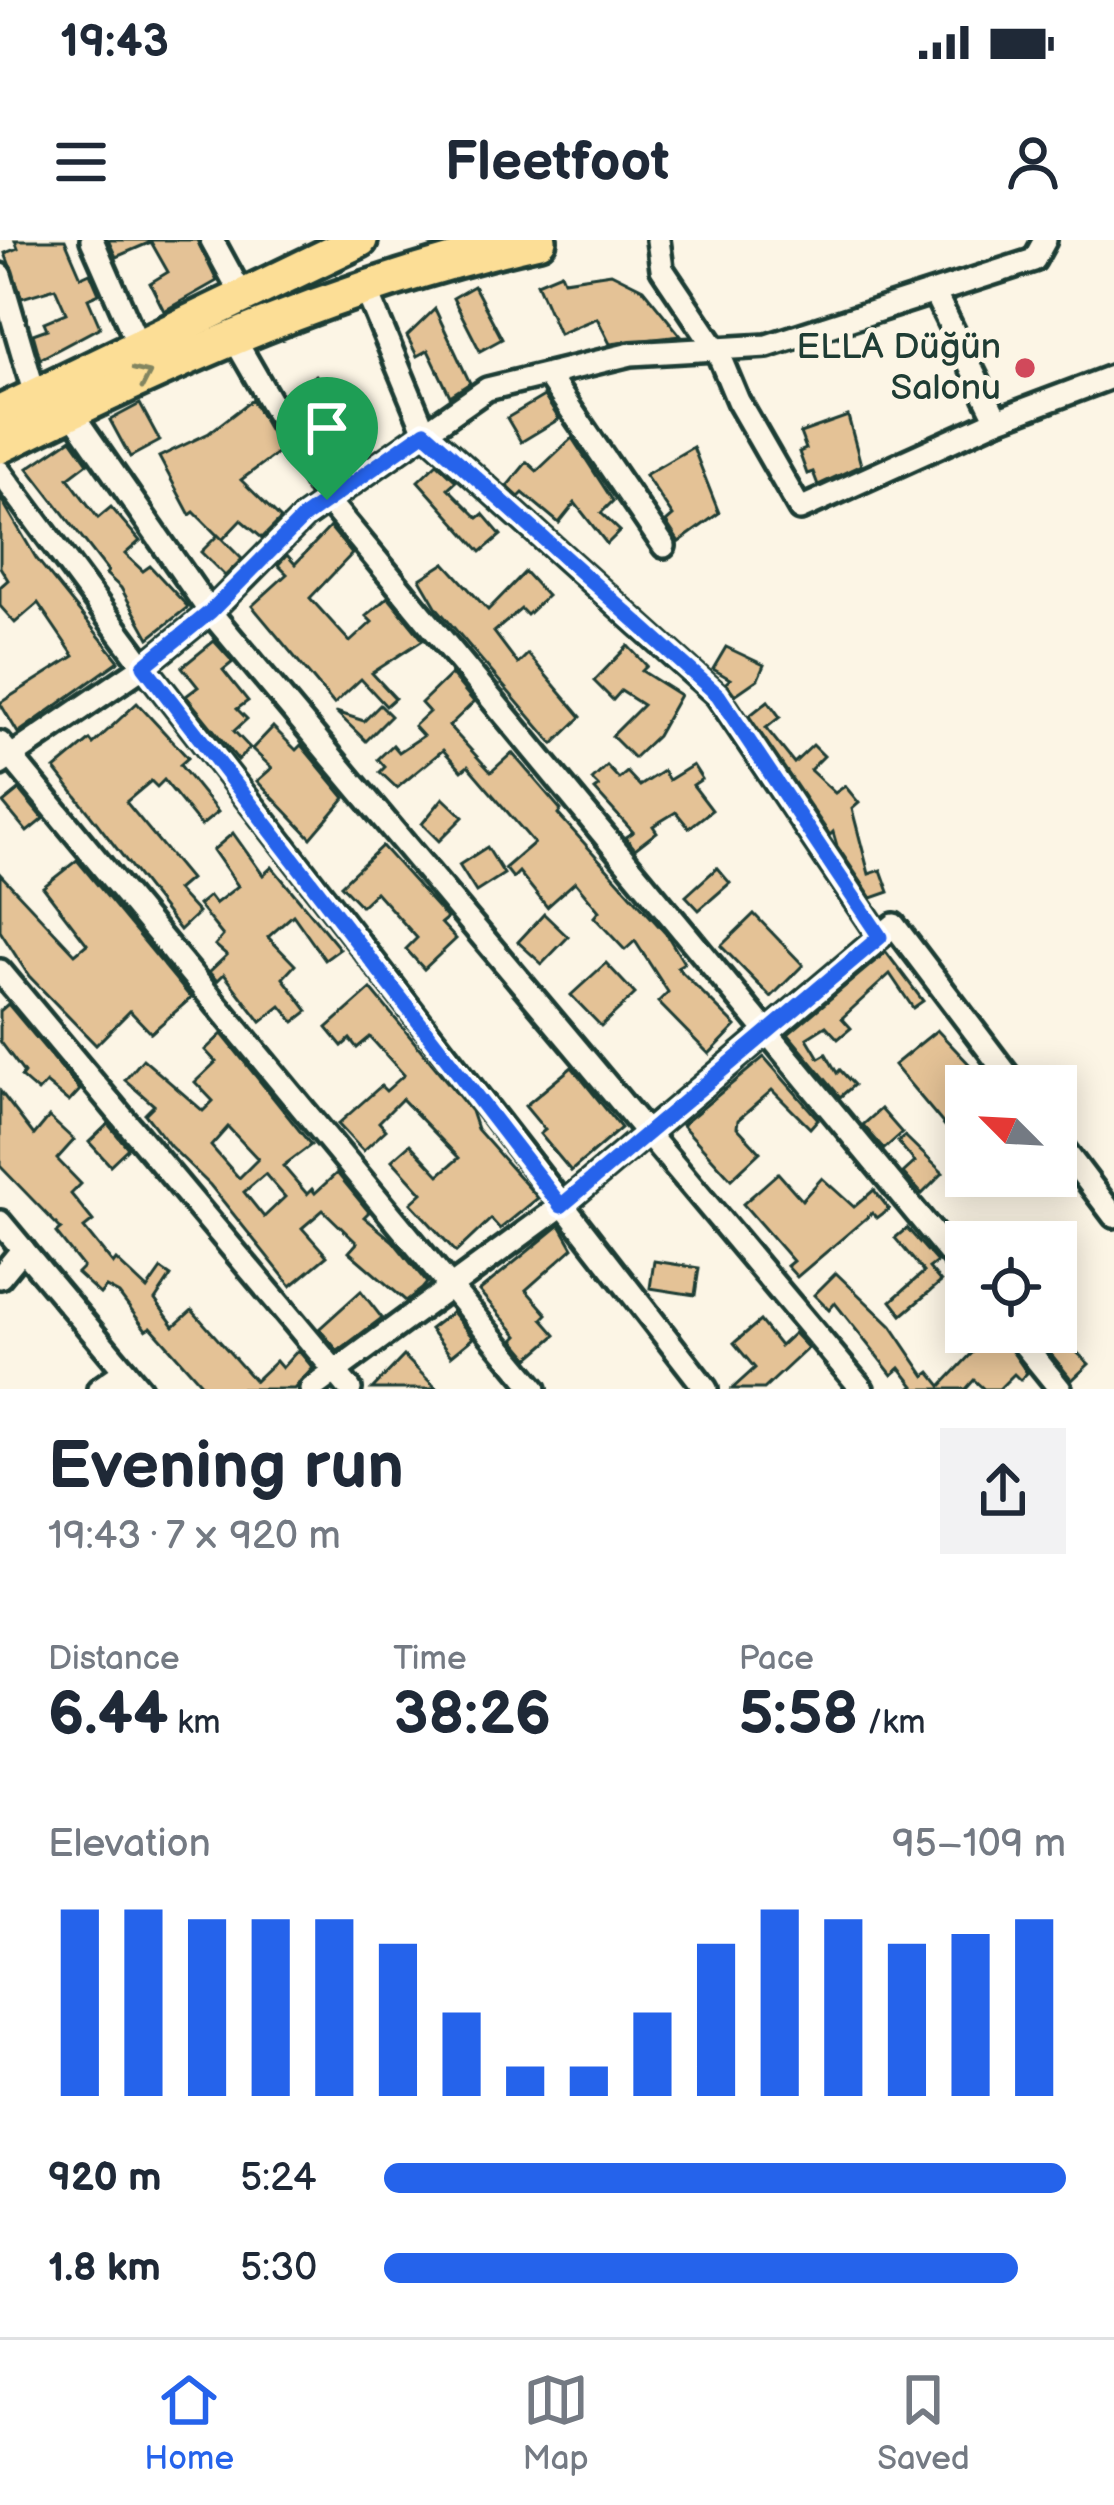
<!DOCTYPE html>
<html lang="en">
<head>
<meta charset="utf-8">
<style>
	body { margin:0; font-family:"Balsamiq Sans",sans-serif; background:#f2f2f3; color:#1f2937; height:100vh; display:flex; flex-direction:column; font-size:45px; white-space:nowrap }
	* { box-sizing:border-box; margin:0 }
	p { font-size:39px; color:#747a83 }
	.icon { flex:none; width:66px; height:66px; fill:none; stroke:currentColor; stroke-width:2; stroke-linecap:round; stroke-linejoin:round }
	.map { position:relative; height:1149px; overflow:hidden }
	.panel { display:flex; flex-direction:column; background:#fff; flex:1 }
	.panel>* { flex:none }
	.needle { width:78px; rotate:294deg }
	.tools { position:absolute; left:945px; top:825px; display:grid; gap:24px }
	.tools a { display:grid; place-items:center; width:132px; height:132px; border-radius:0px; background:#fff; box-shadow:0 6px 30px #0003; font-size:60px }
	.pin { position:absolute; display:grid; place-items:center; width:102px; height:102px; color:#fff; margin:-123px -51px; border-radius:50% 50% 50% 0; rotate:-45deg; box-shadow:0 0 12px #0007 }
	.pin .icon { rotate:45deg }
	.round { display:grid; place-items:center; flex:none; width:126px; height:126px; border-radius:0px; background:#f2f2f3 }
	.overview { display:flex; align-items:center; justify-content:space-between; height:204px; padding:0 48px }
	h1 { font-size:66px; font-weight:700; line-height:90px }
	.metrics { display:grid; grid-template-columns:repeat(3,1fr); gap:18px; height:204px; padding:12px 48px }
	.metrics div { display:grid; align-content:center }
	.metrics b { font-size:60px; font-weight:700 }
	.metrics small { font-size:33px; font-weight:400 }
	.metrics p { font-size:33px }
	.chart { height:336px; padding:24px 48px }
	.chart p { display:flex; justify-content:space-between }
	.chart svg { width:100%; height:216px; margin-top:12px; stroke:#2563eb; stroke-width:6 }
	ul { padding:0 48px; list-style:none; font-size:39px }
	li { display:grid; grid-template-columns:192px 144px 1fr; align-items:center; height:90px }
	li i { height:30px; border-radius:15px; background:#2563eb }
	.status { display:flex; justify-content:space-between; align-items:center; height:84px; padding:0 60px; background:#fff; direction:ltr }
	.status svg { height:33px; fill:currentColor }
	header { display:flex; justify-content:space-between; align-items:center; height:156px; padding:0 48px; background:#fff; font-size:54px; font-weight:700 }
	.dock { display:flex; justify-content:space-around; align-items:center; height:168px; border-top:3px solid #e0e1e3; background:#fff; font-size:33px; color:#747a83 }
	.dock a { display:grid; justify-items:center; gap:6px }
	.dock .on { color:#2563eb }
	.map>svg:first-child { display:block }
	.building { fill:#e4c296; stroke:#1f3d34; stroke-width:3; fill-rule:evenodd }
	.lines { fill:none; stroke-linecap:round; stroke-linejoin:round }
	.minor-casing { stroke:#1f3d34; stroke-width:30 }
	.highway-casing { stroke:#1f3d34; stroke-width:42 }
	.minor { stroke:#fcf5e5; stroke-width:21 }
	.highway { stroke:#fcde96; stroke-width:33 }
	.oneway { stroke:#828560 }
	.route-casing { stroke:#fff; stroke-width:24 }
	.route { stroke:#2563eb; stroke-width:15 }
	.poi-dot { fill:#d1495b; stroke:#fcf5e5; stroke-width:4.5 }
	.labels { text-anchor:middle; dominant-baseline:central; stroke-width:10; stroke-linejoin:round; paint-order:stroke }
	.poi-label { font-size:36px; fill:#1f3d34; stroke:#fcf5e5; text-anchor:end }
</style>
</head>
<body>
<div class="status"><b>19:43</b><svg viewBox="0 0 49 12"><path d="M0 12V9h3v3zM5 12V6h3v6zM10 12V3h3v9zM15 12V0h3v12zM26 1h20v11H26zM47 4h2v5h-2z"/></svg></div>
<header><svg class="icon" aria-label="menu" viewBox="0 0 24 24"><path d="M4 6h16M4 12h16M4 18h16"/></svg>Fleetfoot<svg class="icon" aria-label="person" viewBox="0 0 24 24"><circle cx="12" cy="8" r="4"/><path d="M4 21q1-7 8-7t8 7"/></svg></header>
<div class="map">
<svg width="1114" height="1149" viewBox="0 0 1114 1149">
	<rect width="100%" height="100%" fill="#fcf5e5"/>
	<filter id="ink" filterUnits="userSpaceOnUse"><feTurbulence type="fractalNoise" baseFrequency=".00833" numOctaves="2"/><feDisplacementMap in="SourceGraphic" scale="24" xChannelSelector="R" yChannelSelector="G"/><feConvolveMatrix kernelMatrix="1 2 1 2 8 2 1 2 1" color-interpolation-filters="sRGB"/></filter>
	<g filter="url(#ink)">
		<!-- building -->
		<g class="building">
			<path d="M15 0H65L81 37 90 33 99 54 88 59 100 87 40 119 33 94 47 89 44 82 66 73 55 48 22 58 5 13 18 8Z"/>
			<path d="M108 0H197L217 41 164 71 150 43 168 32 151 2 116 17Z"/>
			<path d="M561 33 564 40 611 33 643 49 681 96 610 104 597 78 559 94 537 43Z"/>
			<path d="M474 46 502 99 480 111 453 58Z"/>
			<path d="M435 69 470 143 450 156 428 110 417 116 407 96Z"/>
			<path d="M316 135 354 191 328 213 287 155Z"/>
			<path d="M544 156 559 179 521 202 507 178Z"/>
			<path d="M252 160 281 210 241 240 281 279 262 298 241 280 222 300 194 272 190 275 159 217 209 193Z"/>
			<path d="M140 164 160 201 130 217 110 180Z"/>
			<path d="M848 176 861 225 818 245 813 232 807 234 799 212 806 209 800 193Z"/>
			<path d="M572 198 613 261 601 273 620 291 607 304 575 263 559 283 523 253 519 257 507 246 527 222 537 231Z"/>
			<path d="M71 199 88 223 68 238 98 278 111 267 140 301 125 314 143 331 150 326 188 367 149 398 121 348 106 334 108 331 28 228Z"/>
			<path d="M693 207 719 273 679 302 666 282 673 276 645 235Z"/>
			<path d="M437 223 456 241 448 248 478 278 483 274 501 295 481 312 418 241Z"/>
			<path d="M0 257 36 318 119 421 18 493 0 463 74 416 38 363 15 383 0 366V347L8 340 0 327Z"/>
			<path d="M330 287 352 314 310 358 350 402 372 382 366 376 388 357 423 400 372 433 395 458 386 466 361 439 334 464 252 366 287 334 278 325 287 315 295 324Z"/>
			<path d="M218 295 242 319 225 336 201 312Z"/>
			<path d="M445 323 488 370 525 332 547 356 527 375 521 369 494 392 518 424 528 414 581 477 553 504 437 368 420 339Z"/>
			<path d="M214 401 233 422 223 430 248 461 237 469 247 479 234 491 250 508 238 520 186 456 198 447 182 427Z"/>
			<path d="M628 406 647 426 642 431 680 455 657 496 634 518 612 496 643 465 621 451 613 460 594 441Z"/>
			<path d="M726 407 764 425 758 439 735 455 726 443 730 439 713 429Z"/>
			<path d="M451 434 474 462 449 486 491 532 512 513 561 570 558 574 667 695 684 723 677 727 736 786 709 814 658 762 668 752 635 701 625 710 594 677 599 671 575 642 547 667 519 632 513 638 505 628 534 603 468 526 462 531 443 510 397 548 380 532 385 527 378 519 393 505 399 512 423 496 414 486 429 472 421 463Z"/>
			<path d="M768 461 780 477 766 488 794 523 813 505 824 516 810 530 835 553 845 546 859 563 852 569 869 634 881 630 889 652 872 658 837 606 833 592 830 595 749 476Z"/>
			<path d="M137 463 188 518 180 525 218 572 201 586 164 540 157 547 151 541 126 562 190 639 177 650 198 673 180 690 55 529 90 500 93 504Z"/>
			<path d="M380 465 391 476 366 501 336 472 364 481Z"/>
			<path d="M273 487 296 510 301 505 345 558 311 598 257 541 272 528 252 509Z"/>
			<path d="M693 525 702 539 693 545 712 570 689 588 676 572 653 586 657 592 635 609 625 597 633 592 595 550 599 547 592 540 607 526 619 539 627 532 640 546 663 531 669 540Z"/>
			<path d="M19 550 43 579 27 592 3 563Z"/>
			<path d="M443 558 463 577 439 601 422 584Z"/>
			<path d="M233 593 263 635 272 627 340 709 325 720 293 675 268 697 295 725 283 738 308 771 294 782 281 766 261 782 224 734 217 741 209 732 227 715 215 705 223 696 198 665 209 656 215 664 238 646 213 610Z"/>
			<path d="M382 606 447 678 441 683 456 699 424 729 406 709 417 698 376 652 361 666 341 645Z"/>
			<path d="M487 607 504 634 476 652 459 625Z"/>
			<path d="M77 620 191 758 151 793 130 771 96 805 29 736 0 691V634L75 714 87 704 43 647Z"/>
			<path d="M717 628 730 643 699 670 686 656Z"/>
			<path d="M544 674 568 697 542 724 518 702Z"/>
			<path d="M754 674 803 725 771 757 721 706Z"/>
			<path d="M886 712 923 761 913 768 890 734 842 778 851 788 838 799 826 786 807 798 819 818 826 814 837 833 840 830 854 845 840 857 788 794Z"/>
			<path d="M606 723 635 754 601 786 571 755Z"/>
			<path d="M371 749 471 871 477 889 538 958 500 989 491 979 456 1012 411 963 422 953 392 920 410 904 439 935 459 918 402 859 379 882 386 890 363 911 338 884 381 846 386 851 404 835 370 797 357 808 350 799 342 806 327 788Z"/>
			<path d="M8 764 80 850 69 862 46 843 38 852 21 837 24 833 0 801V771Z"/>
			<path d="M937 790 990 846H966V911L894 825Z"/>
			<path d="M222 794 311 905 283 926 307 954 312 949 315 953 337 933 369 972 364 977 393 1001 427 1043 422 1049 406 1061 349 1012 357 1003 323 970 302 988 327 1016 291 1046 210 945 170 906 145 874 154 865 125 840 143 819 203 871 213 861 195 842 216 822 205 810ZM228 887 258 919 239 938 211 906ZM265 934 285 957 264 977 244 952Z"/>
			<path d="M764 817 818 879 810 888 772 850 738 880 737 887 760 912 731 939 682 885Z"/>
			<path d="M572 827 621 888 571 931 540 894 545 890 525 866Z"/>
			<path d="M0 851 34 895 49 877 74 900 57 919 81 944 71 954 93 981 84 988 113 1024 116 1020 147 1049 161 1029 171 1036 155 1060 174 1086 192 1070 255 1141 276 1121 282 1128 298 1110 313 1128 294 1149H206L151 1087 146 1090 119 1054 106 1047 100 1054 77 1033 83 1027 56 993 61 989 0 926Z"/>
			<path d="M881 869 902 893 884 909 863 885Z"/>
			<path d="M108 884 128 908 110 925 89 902Z"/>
			<path d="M905 896 943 933 922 954 903 933 915 922 898 902Z"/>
			<path d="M778 933 802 960 822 938 854 967 874 950 889 969 877 978 872 973 797 1037 787 1026 793 1021 743 964Z"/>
			<path d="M560 985 573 1008 526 1050 547 1074 542 1079 556 1095 529 1118 514 1100 518 1096 479 1051Z"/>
			<path d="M907 988 937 1022 929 1028 941 1042 902 1075 891 1061 924 1032 895 998Z"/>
			<path d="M654 1021 699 1028 695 1055 650 1048Z"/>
			<path d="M836 1033 891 1086 925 1136 930 1132 941 1146 992 1092H999L1027 1133 1020 1140 1014 1134 999 1149H984L974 1140 966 1149H910L914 1146 900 1128 892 1135 835 1063 829 1070 814 1055Z"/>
			<path d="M361 1051 382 1078 338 1111 319 1089Z"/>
			<path d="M452 1072 473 1098 451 1116 430 1089Z"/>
			<path d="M760 1081 780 1106 794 1093 808 1108 764 1149H732L755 1128 734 1103Z"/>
			<path d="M1033 1092H1056L1089 1124 1072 1140Z"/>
			<path d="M404 1116 437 1149H372Z"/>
		</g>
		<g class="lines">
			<!-- minor casing -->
			<g class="minor-casing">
				<g id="minor">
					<path d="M92 0 139 107"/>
					<path d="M212 0 243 57"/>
					<path d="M658 0 662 29 717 111 738 161 800 269 997 180 1114 136"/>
					<path d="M0 35 35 155"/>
					<path d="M364 45 425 192 717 455 880 697"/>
					<path d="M935 54 997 180"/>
					<path d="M232 95 327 260 966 1033"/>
					<path d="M548 136 664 306"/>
					<path d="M69 169 210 372 862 1149"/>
					<path d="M0 232 144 426 706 1149"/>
					<path d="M0 503 535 1149"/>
					<path d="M0 524 144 426 210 372 304 277 487 149 631 114 767 106 1034 20 1045 0"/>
					<path d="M0 731 350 1149"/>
					<path d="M1056 899 1114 976"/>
					<path d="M0 982 140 1149"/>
					<path d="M0 1037 23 1009"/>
					<path d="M1014 1092 1060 1149"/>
					<path d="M99 1149 125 1131"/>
					<path d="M311 1149 561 966 894 685 1016 846"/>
				</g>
			</g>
			<!-- highway casing -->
			<g class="highway-casing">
				<g id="highway">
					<path d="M0 173 360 0"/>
					<path d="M0 206C180 117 341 44 539 0"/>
				</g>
			</g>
			<!-- minor -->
			<use href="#minor" class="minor"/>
			<!-- highway -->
			<use href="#highway" class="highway"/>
		</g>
		<!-- one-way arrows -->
		<defs><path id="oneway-chevron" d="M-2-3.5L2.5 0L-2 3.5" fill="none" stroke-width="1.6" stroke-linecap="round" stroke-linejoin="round" transform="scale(3)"/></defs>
		<use class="oneway" href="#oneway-chevron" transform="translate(143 136) rotate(-25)"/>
	</g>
	<g class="lines" filter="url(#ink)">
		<!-- route casing -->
		<g class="route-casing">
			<path id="route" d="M425 192 718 455 880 697 561 966 144 426 210 372 304 277Z"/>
		</g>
		<!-- route -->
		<use href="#route" class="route"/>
	</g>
	<!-- markers -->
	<circle class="poi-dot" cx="1025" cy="128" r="12"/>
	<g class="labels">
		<!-- poi labels -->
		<g class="poi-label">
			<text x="1001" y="107">ELLA Düğün<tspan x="1001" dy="41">Salonu</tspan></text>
		</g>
	</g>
</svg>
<div class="tools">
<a><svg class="needle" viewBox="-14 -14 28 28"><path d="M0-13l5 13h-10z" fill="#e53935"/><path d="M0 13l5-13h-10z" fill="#747a83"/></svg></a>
<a><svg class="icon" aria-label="locate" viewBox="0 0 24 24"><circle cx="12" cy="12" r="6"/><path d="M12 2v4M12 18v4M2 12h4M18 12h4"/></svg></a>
</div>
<div class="pin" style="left:327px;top:260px;background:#1e9e55"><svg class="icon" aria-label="arrive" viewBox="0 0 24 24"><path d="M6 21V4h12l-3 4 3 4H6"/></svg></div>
</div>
<section class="panel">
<div class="overview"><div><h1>Evening run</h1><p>19:43 · 7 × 920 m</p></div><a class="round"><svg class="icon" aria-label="share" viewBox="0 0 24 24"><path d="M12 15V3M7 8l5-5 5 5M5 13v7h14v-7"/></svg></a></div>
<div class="metrics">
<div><p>Distance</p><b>6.44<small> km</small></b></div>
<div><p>Time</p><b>38:26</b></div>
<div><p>Pace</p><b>5:58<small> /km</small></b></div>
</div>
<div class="chart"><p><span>Elevation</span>95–109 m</p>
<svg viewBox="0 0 160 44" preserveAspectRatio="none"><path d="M5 44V6M15 44V6M25 44V8M35 44V8M45 44V8M55 44V13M65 44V27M75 44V38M85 44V38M95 44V27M105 44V13M115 44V6M125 44V8M135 44V13M145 44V11M155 44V8"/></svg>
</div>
<ul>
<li><b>920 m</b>5:24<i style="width:100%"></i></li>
<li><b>1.8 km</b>5:30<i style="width:93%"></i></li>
</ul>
</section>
<nav class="dock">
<a class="on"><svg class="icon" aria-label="home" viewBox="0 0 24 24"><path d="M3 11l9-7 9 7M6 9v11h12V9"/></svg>Home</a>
<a><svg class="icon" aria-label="map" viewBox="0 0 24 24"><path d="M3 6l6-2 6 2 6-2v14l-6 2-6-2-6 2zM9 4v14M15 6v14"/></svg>Map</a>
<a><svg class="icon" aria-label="saved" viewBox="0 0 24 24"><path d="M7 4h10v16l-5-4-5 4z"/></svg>Saved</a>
</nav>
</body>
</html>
